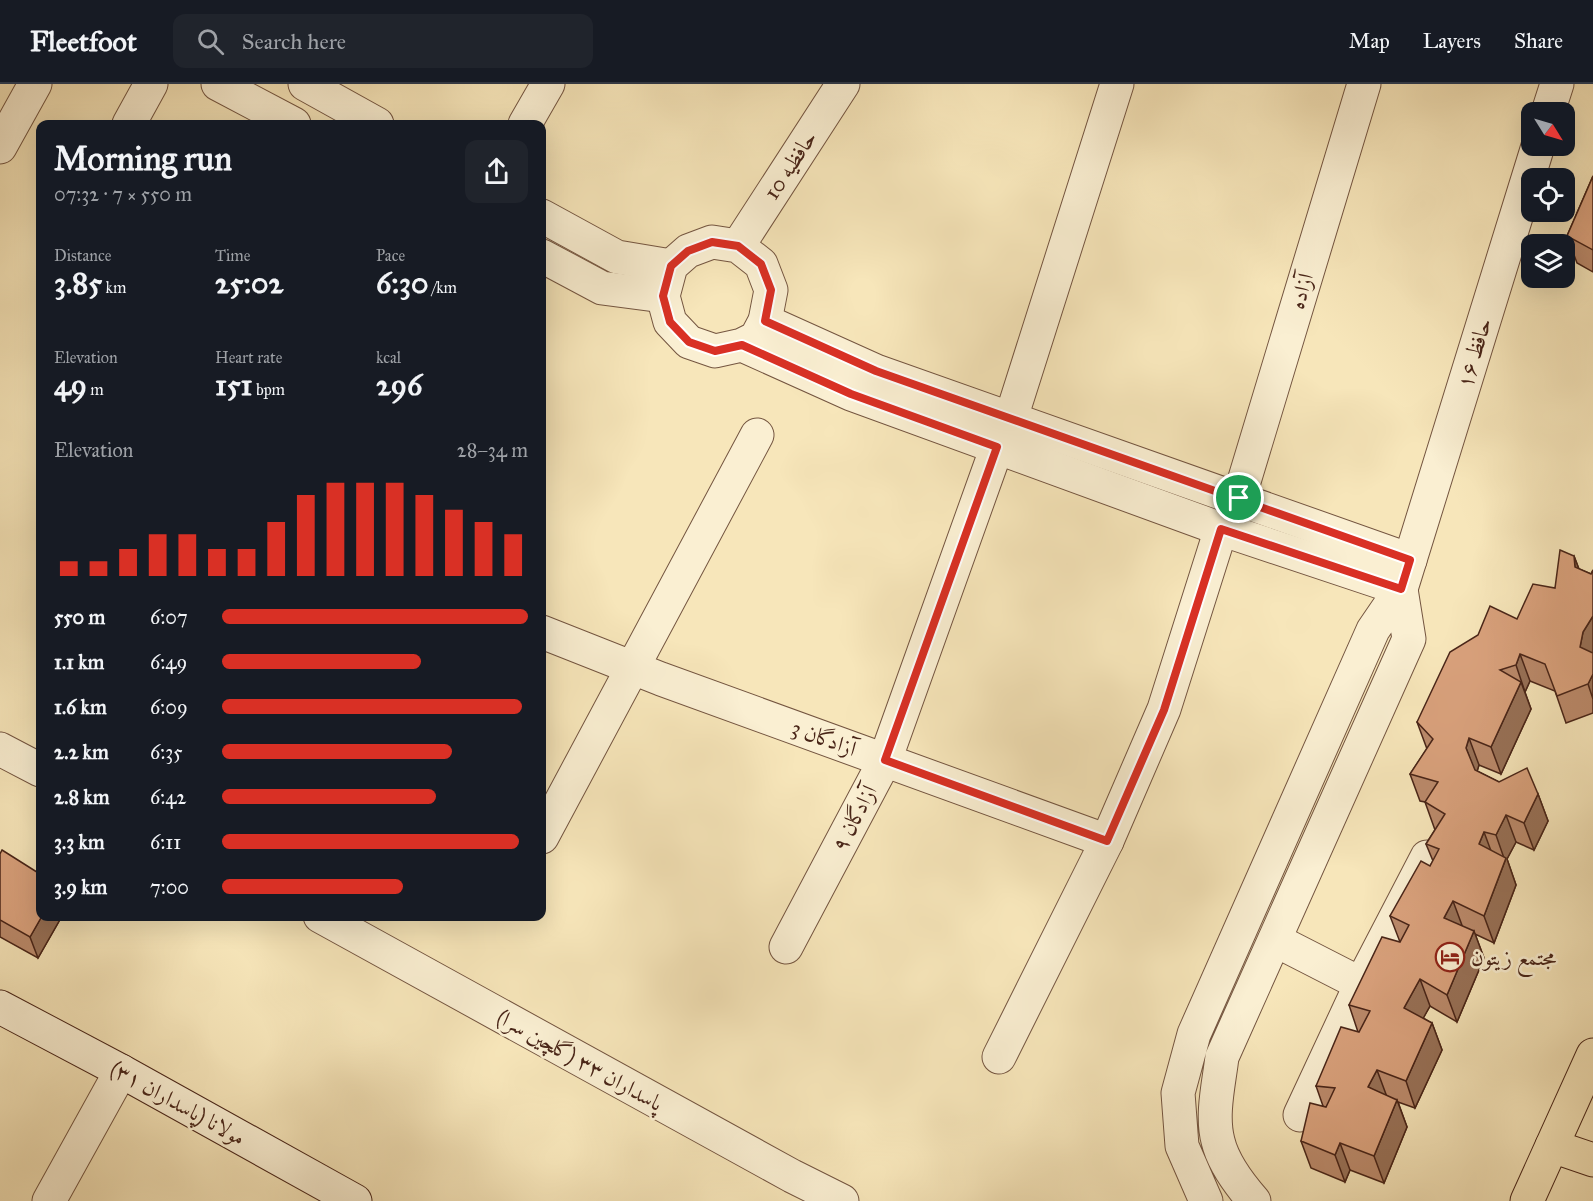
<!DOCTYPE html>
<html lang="en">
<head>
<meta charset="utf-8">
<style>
	body { margin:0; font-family:"IM FELL Great Primer",Amiri,serif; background:#20242c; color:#f1f3f6; height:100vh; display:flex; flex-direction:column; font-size:22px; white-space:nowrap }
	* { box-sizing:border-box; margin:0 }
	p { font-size:20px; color:#9ea1a6 }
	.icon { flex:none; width:33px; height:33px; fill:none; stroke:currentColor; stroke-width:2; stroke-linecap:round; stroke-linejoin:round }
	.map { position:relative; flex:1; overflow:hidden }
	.side { position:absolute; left:36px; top:36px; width:510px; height:801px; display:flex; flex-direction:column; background:#171b24; border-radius:12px; box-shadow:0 6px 24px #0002 }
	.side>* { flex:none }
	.needle { width:39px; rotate:127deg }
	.fabs { position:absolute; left:1521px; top:18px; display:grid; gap:12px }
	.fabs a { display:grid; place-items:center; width:54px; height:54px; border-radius:12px; background:#171b24; box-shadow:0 6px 24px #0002; font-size:30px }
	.pin { position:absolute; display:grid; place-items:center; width:51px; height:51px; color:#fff; margin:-26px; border:3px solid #fff; border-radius:50%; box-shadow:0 2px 6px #0007 }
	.round { display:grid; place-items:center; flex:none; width:63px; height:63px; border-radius:12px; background:#20242c }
	.overview { display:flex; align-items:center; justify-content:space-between; height:102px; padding:0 18px }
	h1 { font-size:33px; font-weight:700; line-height:45px }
	.stats { display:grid; grid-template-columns:repeat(3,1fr); gap:9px; height:102px; padding:6px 18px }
	.stats div { display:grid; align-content:center }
	.stats b { font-size:30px; font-weight:700 }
	.stats small { font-size:16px; font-weight:400 }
	.stats p { font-size:16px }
	.chart { height:168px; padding:12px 18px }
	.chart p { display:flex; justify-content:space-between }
	.chart svg { width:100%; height:108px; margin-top:6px; stroke:#d93025; stroke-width:6 }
	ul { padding:0 18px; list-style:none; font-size:20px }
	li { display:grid; grid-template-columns:96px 72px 1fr; align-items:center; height:45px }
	li i { height:15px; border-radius:8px; background:#d93025 }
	header { display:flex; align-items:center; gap:36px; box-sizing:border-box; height:84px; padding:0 30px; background:#171b24; border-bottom:2px solid #363941 }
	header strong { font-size:28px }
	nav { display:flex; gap:33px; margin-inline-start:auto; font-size:21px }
	.search { width:420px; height:54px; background:#20242c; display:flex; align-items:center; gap:15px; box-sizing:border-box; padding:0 21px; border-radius:12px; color:#9ea1a6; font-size:22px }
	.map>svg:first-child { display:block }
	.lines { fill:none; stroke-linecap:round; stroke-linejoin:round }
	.street-casing { stroke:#745540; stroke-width:35 }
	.secondary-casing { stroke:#492518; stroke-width:35 }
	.primary-casing { stroke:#492518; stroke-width:35 }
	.street { stroke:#faefd2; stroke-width:33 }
	.secondary { stroke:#faefd2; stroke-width:33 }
	.primary { stroke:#f7e6ba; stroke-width:33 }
	.wall { fill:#bb8a6b; stroke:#492518; stroke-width:1.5 }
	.shaded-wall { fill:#987157; stroke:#492518; stroke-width:1.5 }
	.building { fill:#d9a17c; stroke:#492518; stroke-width:1.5 }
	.route-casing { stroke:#fff; stroke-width:12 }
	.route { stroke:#d93025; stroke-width:8 }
	.labels { text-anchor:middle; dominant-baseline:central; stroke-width:5; stroke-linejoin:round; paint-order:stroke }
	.street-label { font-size:22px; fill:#492518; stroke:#faefd2 }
	.poi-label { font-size:22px; fill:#492518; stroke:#faefd2; text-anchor:start }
</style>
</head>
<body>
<header>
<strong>Fleetfoot</strong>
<div class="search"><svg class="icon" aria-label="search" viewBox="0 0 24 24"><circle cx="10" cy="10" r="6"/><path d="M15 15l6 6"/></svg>Search here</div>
<nav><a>Map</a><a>Layers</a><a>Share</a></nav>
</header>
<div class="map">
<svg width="1593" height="1117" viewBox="0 0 1593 1117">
	<rect width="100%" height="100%" fill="#f7e6ba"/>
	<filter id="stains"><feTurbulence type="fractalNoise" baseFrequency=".00333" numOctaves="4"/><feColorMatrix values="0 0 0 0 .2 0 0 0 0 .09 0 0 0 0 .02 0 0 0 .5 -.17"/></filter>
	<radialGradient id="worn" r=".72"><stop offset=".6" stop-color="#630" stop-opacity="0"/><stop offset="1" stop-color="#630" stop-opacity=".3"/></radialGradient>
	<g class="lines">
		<!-- street casing -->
		<g class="street-casing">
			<g id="street">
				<path d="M218 0 294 40"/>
				<path d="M305 0 377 40"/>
				<path d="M1548 28 1557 0"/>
				<path d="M129 40 151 0"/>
				<path d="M525 40 548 0"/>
				<path d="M0 63 35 0"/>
				<path d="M542 132 617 173 671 182"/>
				<path d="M738 162 843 0"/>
				<path d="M542 172 602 204 663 212"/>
				<path d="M765 237 876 287 1410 476"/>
				<path d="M742 261 756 254 765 237 771 206 761 180 738 162 712 158 688 167 671 182 663 212 670 238 689 258 715 267 742 261 851 310 1221 445 1401 505 1538 62"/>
				<path d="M1011 334 1117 0"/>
				<path d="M1239 414 1364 0"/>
				<path d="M542 548 661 595 1107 757"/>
				<path d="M0 665 40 686"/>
				<path d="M542 753 757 351"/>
				<path d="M320 832 792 1092 842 1117"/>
				<path d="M1275 856 1361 900 1427 773"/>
				<path d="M786 863 885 676 997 363"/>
				<path d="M999 973 1107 757 1164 625 1221 445"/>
				<path d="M1300 1031 1361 900"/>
				<path d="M49 1117 121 987"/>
				<path d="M1206 1117 1182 1062 1178 1009 1194 950 1373 546 1401 505 1409 555 1222 973C1219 999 1211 1031 1218 1057 1223 1078 1240 1101 1254 1117"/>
			</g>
		</g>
		<!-- secondary casing -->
		<g class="secondary-casing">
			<path id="secondary" d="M0 923 121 987 355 1117"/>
		</g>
		<!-- primary casing -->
		<g class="primary-casing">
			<g id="primary">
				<path d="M1552 1062 1593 1076"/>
				<path d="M1527 1117 1593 971"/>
			</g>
		</g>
		<!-- street -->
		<use href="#street" class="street"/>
		<!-- secondary -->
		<use href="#secondary" class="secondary"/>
		<!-- primary -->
		<use href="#primary" class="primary"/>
	</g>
	<!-- wall -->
	<g class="wall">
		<path d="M1593 92V188L1577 179 1567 152Z"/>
		<path d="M1574 472 1579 485 1591 490 1593 486V629L1566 639 1555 607 1530 597 1525 608 1531 625 1501 690 1479 681 1477 687 1499 698 1538 710 1548 737 1534 766 1516 758 1507 775 1516 801 1494 859 1475 850 1484 874 1457 938 1430 922 1423 934 1432 939 1442 966 1415 1024 1398 1018 1407 1043 1384 1099 1350 1086 1345 1098 1311 1084 1301 1057 1323 1022 1316 1002 1358 948 1349 921 1400 858 1390 832 1430 782 1433 777 1426 760 1435 746 1425 718 1420 717 1410 690 1427 665 1417 638 1517 535 1555 504Z"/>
		<path d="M0 770 40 832H62L38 874 0 853Z"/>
	</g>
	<!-- shaded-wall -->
	<g class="shaded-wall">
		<path d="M1574 472 1584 499 1575 483Z"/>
		<path d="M1593 532V576L1580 563 1583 548Z"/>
		<path d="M1520 570 1530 597 1525 608 1516 581Z"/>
		<path d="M1593 590V615L1588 600Z"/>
		<path d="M1521 598 1531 625 1501 690 1491 663Z"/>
		<path d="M1469 654 1479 681 1476 691 1466 664Z"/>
		<path d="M1538 710 1548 737 1534 766 1524 739Z"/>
		<path d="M1506 731 1516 758 1507 775 1516 801 1494 859 1484 832 1505 777 1496 751Z"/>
		<path d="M1484 748 1494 775 1479 760Z"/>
		<path d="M1453 817 1463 844 1444 834Z"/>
		<path d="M42 832H62L38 874 30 853Z"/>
		<path d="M1474 847 1484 874 1457 938 1447 911Z"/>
		<path d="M1420 895 1430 922 1414 951 1404 924Z"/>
		<path d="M1432 939 1442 966 1415 1024 1406 997Z"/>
		<path d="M1377 986 1387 1013 1368 1003Z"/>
		<path d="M1397 1016 1407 1043 1384 1099 1374 1072Z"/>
		<path d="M1340 1059 1350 1086 1345 1098 1335 1071Z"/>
	</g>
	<!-- building -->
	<g class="building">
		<path d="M1593 92V166L1567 152Z"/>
		<path d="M1560 466 1574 472 1575 483 1591 490 1593 486V532L1583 548 1580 563 1593 569V590L1588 600 1557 612 1545 580 1520 570 1516 581 1500 586 1521 598 1491 663 1469 654 1466 664 1475 686 1499 698 1527 684 1538 710 1524 739 1506 731 1496 751 1484 748 1479 760 1506 774 1484 832 1453 817 1444 834 1474 847 1447 911 1420 895 1404 924 1432 939 1406 997 1377 986 1368 1003 1397 1016 1374 1072 1340 1059 1335 1071 1301 1057 1310 1019 1326 1023 1335 1004 1316 1002 1341 943 1359 948 1370 927 1349 921 1382 853 1400 858 1409 841 1390 832 1421 777 1430 782 1439 765 1426 760 1445 730 1425 718 1438 698 1410 690 1433 655 1417 638 1450 568 1478 551 1490 522 1517 535 1533 500 1555 504Z"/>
		<path d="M2 766 40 790V832H42L30 853 0 836V770Z"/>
	</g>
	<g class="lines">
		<!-- route casing -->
		<g class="route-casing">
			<path id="route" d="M712 158 738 162 761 180 771 206 765 237 876 287 1410 476 1401 505 1221 445 1164 626 1107 757 885 676 997 363 851 310 742 261 715 267 689 258 670 238 663 212 671 182 688 167Z"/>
		</g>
		<!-- route -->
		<use href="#route" class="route"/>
	</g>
	<!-- icons -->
	<defs>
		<g id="hotel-ring" transform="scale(1.5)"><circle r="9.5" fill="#faefd2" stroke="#8f2418" stroke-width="1.5"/><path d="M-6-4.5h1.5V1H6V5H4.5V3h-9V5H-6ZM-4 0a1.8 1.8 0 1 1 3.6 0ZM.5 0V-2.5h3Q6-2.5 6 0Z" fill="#8f2418"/></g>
	</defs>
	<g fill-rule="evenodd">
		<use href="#hotel-ring" x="1450" y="873"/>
	</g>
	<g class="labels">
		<!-- street labels -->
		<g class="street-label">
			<text transform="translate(790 81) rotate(-57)">حافظیه 10</text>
			<text transform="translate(1301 207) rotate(-73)">آزاده</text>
			<text transform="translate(1474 269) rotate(-73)">حافظ ۱۶</text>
			<text transform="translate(824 654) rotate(20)">آزادگان 3</text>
			<text transform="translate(854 734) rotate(-62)">آزادگان ۹</text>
			<text transform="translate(580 976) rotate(29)">پاسداران ۳۳ (گلچین سرا)</text>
			<text transform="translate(178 1019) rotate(29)">مولانا (پاسداران ۳۱)</text>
		</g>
		<!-- poi labels -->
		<g class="poi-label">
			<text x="1471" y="873">مجتمع زیتون</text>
		</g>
	</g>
	<rect width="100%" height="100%" filter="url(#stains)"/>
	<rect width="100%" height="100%" fill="url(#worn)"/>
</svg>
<div class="fabs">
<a><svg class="needle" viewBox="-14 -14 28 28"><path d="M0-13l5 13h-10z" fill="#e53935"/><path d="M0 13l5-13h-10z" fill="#9ea1a6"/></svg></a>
<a><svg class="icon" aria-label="locate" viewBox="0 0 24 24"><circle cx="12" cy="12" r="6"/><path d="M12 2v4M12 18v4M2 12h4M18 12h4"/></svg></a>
<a><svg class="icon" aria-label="layers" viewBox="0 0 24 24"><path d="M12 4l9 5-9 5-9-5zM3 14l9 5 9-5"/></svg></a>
</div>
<div class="pin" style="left:1239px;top:414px;background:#1e9e55"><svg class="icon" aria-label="arrive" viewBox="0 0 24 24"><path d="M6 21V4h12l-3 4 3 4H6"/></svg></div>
<section class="side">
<div class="overview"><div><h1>Morning run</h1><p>07:32 · 7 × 550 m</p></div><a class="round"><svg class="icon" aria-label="share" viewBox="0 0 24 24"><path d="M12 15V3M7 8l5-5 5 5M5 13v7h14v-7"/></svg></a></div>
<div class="stats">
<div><p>Distance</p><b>3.85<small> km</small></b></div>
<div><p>Time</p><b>25:02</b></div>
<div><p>Pace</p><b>6:30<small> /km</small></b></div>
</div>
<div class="stats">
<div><p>Elevation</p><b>49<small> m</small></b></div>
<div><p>Heart rate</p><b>151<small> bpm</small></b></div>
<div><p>kcal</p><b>296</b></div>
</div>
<div class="chart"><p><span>Elevation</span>28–34 m</p>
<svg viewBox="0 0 160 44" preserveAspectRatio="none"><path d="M5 44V38M15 44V38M25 44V33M35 44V27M45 44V27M55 44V33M65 44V33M75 44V22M85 44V11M95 44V6M105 44V6M115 44V6M125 44V11M135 44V17M145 44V22M155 44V27"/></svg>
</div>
<ul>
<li><b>550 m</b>6:07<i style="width:100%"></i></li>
<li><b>1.1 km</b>6:49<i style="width:65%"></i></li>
<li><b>1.6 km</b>6:09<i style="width:98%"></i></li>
<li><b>2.2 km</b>6:35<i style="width:75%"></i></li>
<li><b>2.8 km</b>6:42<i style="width:70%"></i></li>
<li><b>3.3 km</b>6:11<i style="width:97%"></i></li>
<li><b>3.9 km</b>7:00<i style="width:59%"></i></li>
</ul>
</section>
</div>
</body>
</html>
